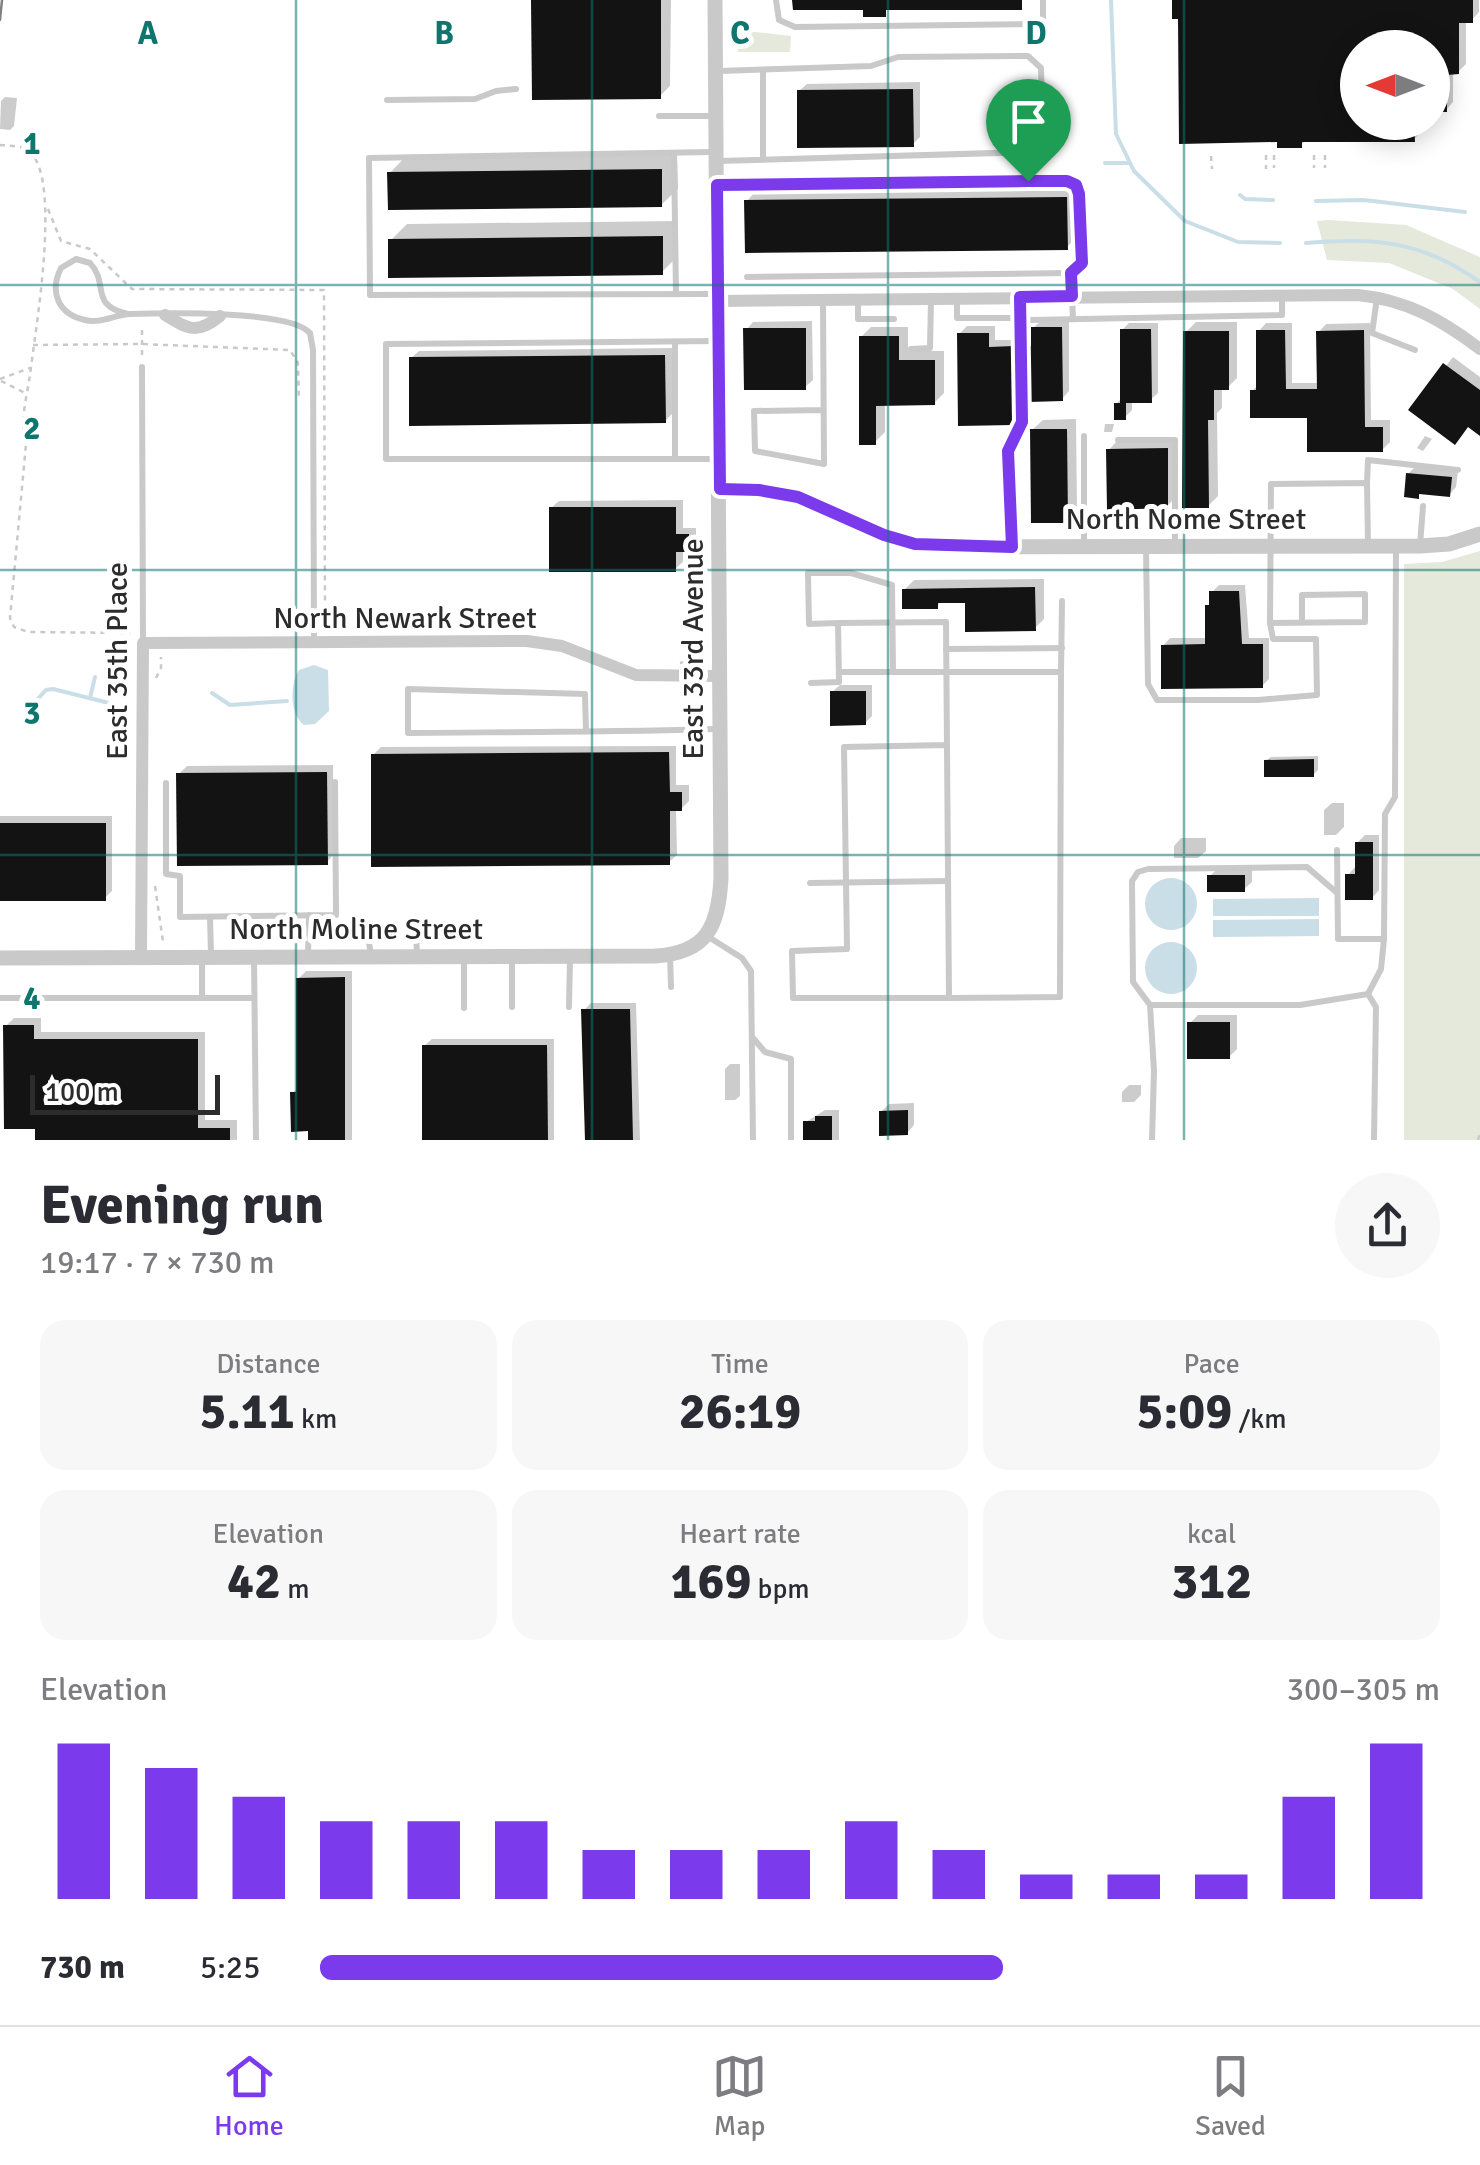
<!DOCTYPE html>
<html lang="en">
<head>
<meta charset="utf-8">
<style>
	body { margin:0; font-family:Signika,sans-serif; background:#f7f7f7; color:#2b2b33; height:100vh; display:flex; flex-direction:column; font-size:38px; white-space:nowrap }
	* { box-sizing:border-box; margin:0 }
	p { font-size:32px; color:#7c7c81 }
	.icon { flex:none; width:55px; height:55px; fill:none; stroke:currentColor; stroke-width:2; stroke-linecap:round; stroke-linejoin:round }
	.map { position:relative; height:1140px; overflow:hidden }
	.sheet { display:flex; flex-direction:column; background:#fff; flex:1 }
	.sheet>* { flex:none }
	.needle { width:65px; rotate:270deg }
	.buttons { position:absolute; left:1340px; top:30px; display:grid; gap:20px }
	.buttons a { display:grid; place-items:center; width:110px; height:110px; border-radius:50%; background:#fff; box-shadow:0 5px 25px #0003; font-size:50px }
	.scale { position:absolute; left:30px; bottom:25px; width:190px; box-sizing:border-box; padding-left:10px; border:5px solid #2c2c2c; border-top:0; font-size:28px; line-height:35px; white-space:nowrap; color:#2c2c2c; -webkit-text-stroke:8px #fff; paint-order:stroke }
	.pin { position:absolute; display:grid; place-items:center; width:85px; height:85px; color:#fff; margin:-102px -42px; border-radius:50% 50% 50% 0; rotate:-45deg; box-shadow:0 0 10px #0007 }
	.pin .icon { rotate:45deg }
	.round { display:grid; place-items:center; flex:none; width:105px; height:105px; border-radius:52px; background:#f7f7f7 }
	.head { display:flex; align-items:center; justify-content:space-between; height:170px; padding:0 40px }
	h1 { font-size:55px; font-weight:700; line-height:75px }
	.metrics { display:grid; grid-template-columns:repeat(3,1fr); gap:15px; height:170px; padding:10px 40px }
	.metrics div { display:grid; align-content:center; border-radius:25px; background:#f7f7f7; text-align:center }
	.metrics b { font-size:50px; font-weight:700 }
	.metrics small { font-size:28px; font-weight:400 }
	.metrics p { font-size:28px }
	.chart { height:280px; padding:20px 40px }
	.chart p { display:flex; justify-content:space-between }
	.chart svg { width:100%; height:180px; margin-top:10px; stroke:#7c3aed; stroke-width:6 }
	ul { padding:0 40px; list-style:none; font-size:32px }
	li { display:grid; grid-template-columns:160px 120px 1fr; align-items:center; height:75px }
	li i { height:25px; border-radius:12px; background:#7c3aed }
	.dock { display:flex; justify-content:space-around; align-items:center; height:140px; border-top:2px solid #e1e1e2; background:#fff; font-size:28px; color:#7c7c81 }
	.dock a { display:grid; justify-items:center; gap:5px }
	.dock .active { color:#7c3aed }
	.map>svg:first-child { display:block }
	.green { fill:#e4e9db }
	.water { fill:#c9dee7 }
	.shadow { fill:#0003 }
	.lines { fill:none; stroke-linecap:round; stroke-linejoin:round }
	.stream { stroke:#c9dee7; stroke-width:4 }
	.building { fill:#131313 }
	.path { stroke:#c9c9c9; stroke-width:2.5; stroke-dasharray:5 5; stroke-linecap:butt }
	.service { stroke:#c9c9c9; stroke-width:6 }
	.minor { stroke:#c9c9c9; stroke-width:12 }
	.tertiary { stroke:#c9c9c9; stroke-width:15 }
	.tram { stroke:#818181; stroke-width:2.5 }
	.route-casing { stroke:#fff; stroke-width:20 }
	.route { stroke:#7c3aed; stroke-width:12 }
	.grid { fill:none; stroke:#0f766e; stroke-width:2.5; stroke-opacity:0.55 }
	.labels { text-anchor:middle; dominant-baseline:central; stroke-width:10; stroke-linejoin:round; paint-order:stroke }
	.street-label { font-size:30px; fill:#2c2c2c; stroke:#fff }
	.grid-label { font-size:32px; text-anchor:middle; font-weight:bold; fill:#0f766e; stroke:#fff; stroke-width:10; stroke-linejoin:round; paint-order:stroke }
</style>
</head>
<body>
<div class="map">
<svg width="1480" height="1140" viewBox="0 0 1480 1140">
	<rect width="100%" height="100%" fill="#fff"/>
	<!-- green -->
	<g class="green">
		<path d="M736 30 791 36 790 52H738Z"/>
		<path d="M1329 220 1406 225 1480 257V309L1453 289 1389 263 1327 260 1317 221Z"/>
		<path d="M1480 551V1140H1404V564L1442 562Z"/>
	</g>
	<!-- water -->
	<g class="water">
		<path d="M314 665 328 670 329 711 315 724 304 725C289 714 290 684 299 670Z"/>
		<circle cx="1171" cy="904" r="26"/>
		<path d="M1319 898V916H1213V899Z"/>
		<path d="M1319 919V936L1213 937V920Z"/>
		<circle cx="1171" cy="968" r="26"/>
	</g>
	<!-- shadow -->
	<g class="shadow">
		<path d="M533 0H671L670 86 660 96Z"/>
		<path d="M1175 0H1479V12L1472 20H1466V64L1458 72H1453V102L1446 110 1432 48H1358V122H1421V132L1414 139H1307L1300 146 1280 139 1180 17Z"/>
		<path d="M920 82V137L913 144 799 91 807 84Z"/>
		<path d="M5 97 17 98 14 126 10 130 0 129 1 101Z"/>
		<path d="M677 154 678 189 661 205 390 173 406 156Z"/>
		<path d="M1074 190V240L1067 247 747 201 754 193Z"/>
		<path d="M678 221V256L662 272 391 240 407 224Z"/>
		<path d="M1069 320V391L1062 399 1033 328 1041 321Z"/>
		<path d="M812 321 813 380 805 387 746 330 753 322Z"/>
		<path d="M1196 322H1237V378L1228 387H1222V408L1217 413 1218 496 1208 506 1186 332Z"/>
		<path d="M1129 323H1158V393L1150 400 1132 401V410L1125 417 1116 404 1122 398V330Z"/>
		<path d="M1266 323H1292V383H1320L1319 332 1326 324 1370 323 1371 420H1390V442L1382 450 1252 391 1259 384V331Z"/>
		<path d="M967 326H995V340H1021L1020 414 1012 422 959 334Z"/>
		<path d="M871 327H908V351H944V393L934 403H885V432L875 442 861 337Z"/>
		<path d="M672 348 673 413 665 421 411 358 419 351Z"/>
		<path d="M1453 357 1480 377V433L1469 425 1455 442 1412 410Z"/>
		<path d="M1076 419 1077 510 1067 520 1032 430 1043 420Z"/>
		<path d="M1105 424H1114L1112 432H1104Z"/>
		<path d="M1425 436 1432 439 1423 451 1417 448Z"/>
		<path d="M1116 442H1175V498L1167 506 1109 450Z"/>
		<path d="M1416 466 1458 471 1456 487 1449 495 1422 492 1418 496 1408 474Z"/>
		<path d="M683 500V528H696V542L688 549H683V562L675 569 551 508 559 501Z"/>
		<path d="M1044 579V619L1034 629 967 600H943L937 606 904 590 914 580Z"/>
		<path d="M1219 585H1245L1249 638H1269V679L1262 686 1163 646 1170 638H1208V606L1212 602V592Z"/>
		<path d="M840 685H872V716L865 723 832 692Z"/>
		<path d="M676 746V785H689V801L681 809H676L677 855 669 862 373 755 381 747Z"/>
		<path d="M1318 756V770L1313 775 1266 761 1271 757Z"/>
		<path d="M333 765 334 854 327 862 179 774 187 766Z"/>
		<path d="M1332 803H1344V827L1336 835H1324V810Z"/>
		<path d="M0 816H112V891L105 898 0 899Z"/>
		<path d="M1365 835H1379V890L1372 898 1348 875 1355 867 1357 843Z"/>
		<path d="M1181 838H1206V851L1198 858H1174V846Z"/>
		<path d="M1252 868V882L1244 889 1210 876 1217 869Z"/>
		<path d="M306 971H352V1140H311V1129L292 1093 299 1087 298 979Z"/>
		<path d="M591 1003H636L640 1140H587L584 1010Z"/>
		<path d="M1198 1015H1237V1049L1229 1057 1190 1023Z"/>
		<path d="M14 1018H41V1032H205V1120H237V1140H37L38 1126 6 1026Z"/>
		<path d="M432 1039H554V1140H425L424 1046Z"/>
		<path d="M730 1064H740V1096L735 1100H725V1069Z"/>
		<path d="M1129 1085H1141V1095L1134 1102H1122V1092Z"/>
		<path d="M914 1103V1125L907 1133 881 1112 889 1104Z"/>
		<path d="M825 1110H839V1140H805L806 1122Z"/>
	</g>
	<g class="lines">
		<!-- stream -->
		<g class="stream">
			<path d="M1111 0 1116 134 1134 171 1185 221 1238 242 1280 243"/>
			<path d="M1105 163H1129"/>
			<path d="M1240 195 1245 199 1273 200"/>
			<path d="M1316 201 1364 200 1465 212"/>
			<path d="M1306 243C1376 238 1421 240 1480 282"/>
			<path d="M212 693 230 705 287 701"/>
			<path d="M90 698 95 677"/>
			<path d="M31 706 46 690 53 689 113 704"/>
		</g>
	</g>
	<!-- building -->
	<g class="building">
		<path d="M531 0H661V99L532 100Z"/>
		<path d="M792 0H1022V10H886V17H863V10H793Z"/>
		<path d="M1172 0H1473V23H1459V74L1447 75V112H1432V48H1358V122H1414L1415 142H1302V148H1277V142L1179 144 1178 19H1172Z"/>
		<path d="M913 89 914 147 797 148V90Z"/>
		<path d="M662 169V207L388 210 387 172Z"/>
		<path d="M1067 197 1068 250 745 253 744 200Z"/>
		<path d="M663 236V275L388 278V239Z"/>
		<path d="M1031 327H1062L1063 401 1029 402 1028 346H1031Z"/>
		<path d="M743 328H806V390H744Z"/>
		<path d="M1120 329H1151L1152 403H1126V420H1114V403H1120Z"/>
		<path d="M1256 330H1285L1286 389H1317L1316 331 1364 330 1365 427H1383V452H1307V418H1250V390H1256Z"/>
		<path d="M1183 331H1229V390H1214V420H1208L1209 508H1182Z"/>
		<path d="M957 333H989V347L1014 346 1013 425 958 426Z"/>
		<path d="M859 336H899V360H935V405L876 406V445H859Z"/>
		<path d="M665 355 666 423 409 426V357Z"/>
		<path d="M1443 363 1480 390V436L1468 427 1455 445 1408 410Z"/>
		<path d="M1030 429H1067L1068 523H1031Z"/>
		<path d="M1168 448V508L1107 510 1106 449Z"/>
		<path d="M1406 473 1452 477 1450 497 1419 494V499L1404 497Z"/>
		<path d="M549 507H676V534H689V552H676V572H549Z"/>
		<path d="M1035 587 1036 631 965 632V603H938V609H902V589Z"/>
		<path d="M1209 591H1239L1242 644H1263V688L1161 689V645L1205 644V605H1209Z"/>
		<path d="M830 691H866V725L830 726Z"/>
		<path d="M669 752 670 792H682V811H670V865L371 867V754Z"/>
		<path d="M1314 759V777H1264V760Z"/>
		<path d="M327 772 328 865 177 866 176 773Z"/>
		<rect x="0" y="823" width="106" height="78"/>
		<path d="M1355 842H1373V900H1345V874H1355Z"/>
		<rect x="1207" y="875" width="38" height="17"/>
		<path d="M345 977V1140H308V1131L291 1132 290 1092H296V978Z"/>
		<path d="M581 1009H630L633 1140H585Z"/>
		<rect x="1187" y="1022" width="43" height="37"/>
		<path d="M3 1025H34V1039H198V1128H230V1140H35V1129H4Z"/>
		<path d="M422 1045H547L548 1140H422Z"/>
		<path d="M908 1110V1135L879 1136V1111Z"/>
		<path d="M815 1116H832V1140H803V1121H815Z"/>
	</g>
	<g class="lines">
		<!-- path -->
		<g class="path">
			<path d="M0 145C10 146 22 145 30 152 62 181 35 331 30 375 27 396 19 424 26 444L10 618 14 627 28 632 131 633"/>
			<path d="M1266 155V169"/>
			<path d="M1274 155V168"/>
			<path d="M1314 155V168"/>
			<path d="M1325 155V168"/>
			<path d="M1211 156 1212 169"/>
			<path d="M48 209 61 241 90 249 132 289 324 290 325 619 329 628"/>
			<path d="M33 345 141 344 290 350 298 363 299 399"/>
			<path d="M142 355V329"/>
			<path d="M0 379 30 368"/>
			<path d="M1 381 25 393"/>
			<path d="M284 629 293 624 304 623"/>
			<path d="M680 663 706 657"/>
			<path d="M156 678 161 668V657"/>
			<path d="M155 886 163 942"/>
			<path d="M1478 1140 1480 1134"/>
		</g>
		<!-- service -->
		<g class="service">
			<path d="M776 0 779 20 795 27 1036 24 1043 18V0"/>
			<path d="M763 70V159"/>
			<path d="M387 100 475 99 496 91 516 89"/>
			<path d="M659 116H715"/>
			<path d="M712 152 369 158 370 295 717 294"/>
			<path d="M674 153 676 294"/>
			<path d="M718 161 1031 152 1043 141 1041 68 1028 56 898 57 871 66 719 71"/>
			<path d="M718 185 1067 181 1076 185 1079 194 1082 263 1071 273 1073 319"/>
			<path d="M747 277 1071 273"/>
			<path d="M1377 298 1372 333 1415 350"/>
			<path d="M858 300V319H894"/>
			<path d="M823 301 824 464 755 451 754 411 823 410"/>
			<path d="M957 301V318H1019"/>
			<path d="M128 314C88 305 110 284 90 263L76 259 61 268C49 292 58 314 85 320 100 324 114 315 130 314 164 313 291 310 310 333L313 350 314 642"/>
			<path d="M1031 320 1282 315V295"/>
			<path d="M717 341 386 344V459H718"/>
			<path d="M675 342V459"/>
			<path d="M911 349 930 348 931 300"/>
			<path d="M142 367 143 643"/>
			<path d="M1084 436V546"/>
			<path d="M1118 440H1175V545"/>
			<path d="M1367 483 1368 460 1458 470"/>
			<path d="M1420 545 1423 506"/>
			<path d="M1012 546 1009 451 1022 422 1020 297"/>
			<path d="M1146 548 1148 684 1157 700H1258L1317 695 1316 639H1273L1270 623"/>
			<path d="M838 623 946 622 949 998H793L792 951 847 949 844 747 947 745"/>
			<path d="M1302 623V595L1365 594V622L1270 623 1271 484 1367 483 1368 545"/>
			<path d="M946 649 1062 648"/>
			<path d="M839 672H1061L1062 601"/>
			<path d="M811 683 839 682 838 623 809 624 808 573H851L892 585 893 672"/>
			<path d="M586 731 585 694 408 689V733C511 732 614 732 717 729"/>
			<path d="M166 783V874L180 876V917L336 915 335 782"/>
			<path d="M1337 850 1338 939H1384L1385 814 1395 797 1396 548"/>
			<path d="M810 883 948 881"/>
			<path d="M210 917 211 955"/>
			<path d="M367 931 371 955"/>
			<path d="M416 931 417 955"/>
			<path d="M707 936 742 958 751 971 753 1140"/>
			<path d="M308 955 309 915"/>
			<path d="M670 955 671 987"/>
			<path d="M254 956 256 1140"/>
			<path d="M202 957V998"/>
			<path d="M512 958V1007"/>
			<path d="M1368 994 1376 1007 1374 1140"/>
			<path d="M0 998H254"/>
			<path d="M949 998 1060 997 1061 672"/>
			<path d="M1150 1005 1133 982 1132 881 1138 872 1148 869 1307 867 1336 892"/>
			<path d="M569 1007 570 958"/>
			<path d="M464 1008V958"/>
			<path d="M753 1038 765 1052 791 1059V1140"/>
			<path d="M1152 1140 1154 1071 1150 1005H1300L1368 994 1381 969 1384 939"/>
		</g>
		<!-- minor -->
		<g class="minor">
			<path d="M718 301 1358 295C1407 300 1442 320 1480 349"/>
			<path d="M165 315C189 330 198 334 220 316"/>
			<path d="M141 956 143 643 527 641 562 646 636 675 720 676"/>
		</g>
		<!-- tertiary -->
		<g class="tertiary">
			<path d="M720 489 759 490 798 497 884 535 915 543 950 547 1420 546 1449 544 1480 534"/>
			<path d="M0 958 655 956C707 953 718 927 721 879L715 0"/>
		</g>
		<!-- tram -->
		<path class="tram" d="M0 20 2 0"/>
	</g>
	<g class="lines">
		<!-- route casing -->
		<g class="route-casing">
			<path id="route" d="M1028 181H1067L1076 185 1079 194 1082 263 1071 273 1072 296 1020 297 1022 422 1008 451 1012 547 915 544 884 535 798 497 759 490 720 489 717 185Z"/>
		</g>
		<!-- route -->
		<use href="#route" class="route"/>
	</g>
	<!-- grid -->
	<path class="grid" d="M296 0V1140M592 0V1140M888 0V1140M1184 0V1140M0 285H1480M0 570H1480M0 855H1480"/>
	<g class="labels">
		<!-- street labels -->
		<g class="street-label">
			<text x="1186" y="519">North Nome Street</text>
			<text x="405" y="618">North Newark Street</text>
			<text transform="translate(693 649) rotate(-90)">East 33rd Avenue</text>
			<text transform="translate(117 661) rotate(-90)">East 35th Place</text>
			<text x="356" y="929">North Moline Street</text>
		</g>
	</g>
	<g class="grid-label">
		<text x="148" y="44">A</text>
		<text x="444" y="44">B</text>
		<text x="740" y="44">C</text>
		<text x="1036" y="44">D</text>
		<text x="32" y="154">1</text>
		<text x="32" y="439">2</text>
		<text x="32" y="724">3</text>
		<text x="32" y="1009">4</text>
	</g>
</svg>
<div class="buttons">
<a><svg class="needle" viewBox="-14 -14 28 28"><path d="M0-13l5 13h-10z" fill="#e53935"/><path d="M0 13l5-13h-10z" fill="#7c7c81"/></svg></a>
</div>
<div class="scale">100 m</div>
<div class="pin" style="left:1028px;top:181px;background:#1e9e55"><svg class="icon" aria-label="arrive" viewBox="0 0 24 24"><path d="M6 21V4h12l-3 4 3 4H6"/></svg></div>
</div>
<section class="sheet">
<div class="head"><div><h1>Evening run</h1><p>19:17 · 7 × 730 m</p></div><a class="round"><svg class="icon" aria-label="share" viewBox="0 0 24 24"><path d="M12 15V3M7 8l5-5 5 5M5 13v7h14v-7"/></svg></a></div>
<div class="metrics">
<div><p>Distance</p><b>5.11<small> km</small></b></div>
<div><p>Time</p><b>26:19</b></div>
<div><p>Pace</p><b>5:09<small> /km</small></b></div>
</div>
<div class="metrics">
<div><p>Elevation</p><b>42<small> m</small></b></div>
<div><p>Heart rate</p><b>169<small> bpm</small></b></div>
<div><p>kcal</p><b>312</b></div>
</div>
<div class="chart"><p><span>Elevation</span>300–305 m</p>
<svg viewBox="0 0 160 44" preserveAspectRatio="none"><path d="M5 44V6M15 44V12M25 44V19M35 44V25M45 44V25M55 44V25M65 44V32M75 44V32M85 44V32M95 44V25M105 44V32M115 44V38M125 44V38M135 44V38M145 44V19M155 44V6"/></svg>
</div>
<ul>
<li><b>730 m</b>5:25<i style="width:61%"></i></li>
</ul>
</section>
<nav class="dock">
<a class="active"><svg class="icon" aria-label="home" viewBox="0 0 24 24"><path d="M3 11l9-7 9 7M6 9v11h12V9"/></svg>Home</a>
<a><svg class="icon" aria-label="map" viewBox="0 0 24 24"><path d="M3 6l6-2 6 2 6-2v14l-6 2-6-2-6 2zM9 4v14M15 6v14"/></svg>Map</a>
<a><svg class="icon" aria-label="saved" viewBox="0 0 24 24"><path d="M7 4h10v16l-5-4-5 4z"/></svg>Saved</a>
</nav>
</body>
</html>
